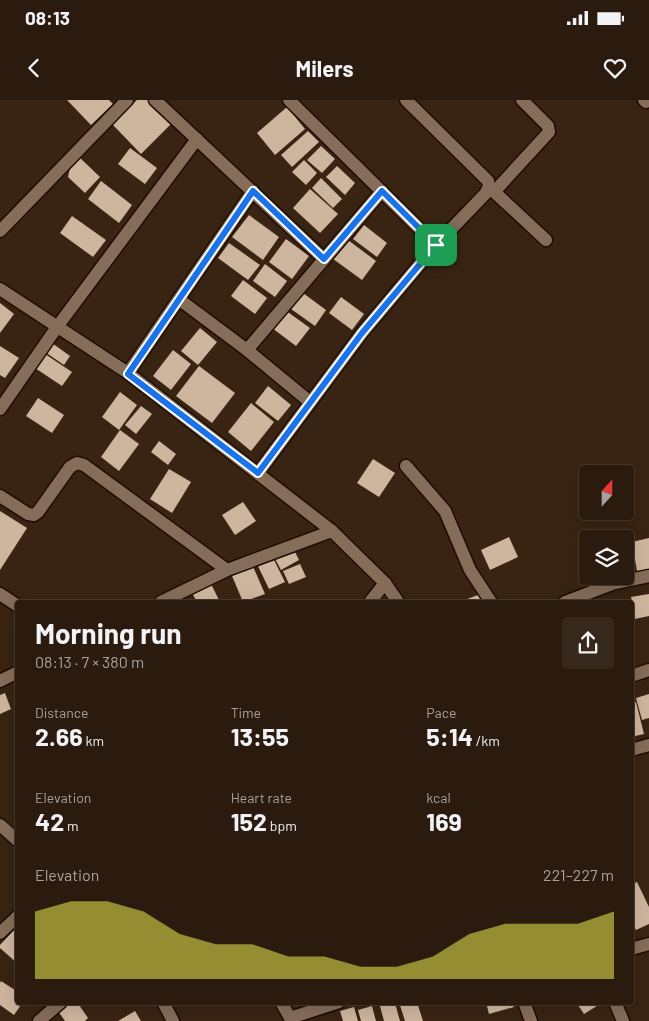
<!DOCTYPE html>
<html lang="en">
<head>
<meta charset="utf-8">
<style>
	body { margin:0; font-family:Barlow,sans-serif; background:#37281c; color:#f1f3f6; height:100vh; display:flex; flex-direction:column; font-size:19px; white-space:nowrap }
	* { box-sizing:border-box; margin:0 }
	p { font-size:16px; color:#a6a19e }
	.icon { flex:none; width:28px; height:28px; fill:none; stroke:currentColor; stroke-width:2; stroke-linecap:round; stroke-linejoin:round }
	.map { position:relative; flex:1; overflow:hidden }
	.details { position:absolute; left:15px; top:500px; width:619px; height:405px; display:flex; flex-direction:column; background:#2b1b0e; border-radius:5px; box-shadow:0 5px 20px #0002,0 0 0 1px #47392e }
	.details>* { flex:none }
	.needle { width:32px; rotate:21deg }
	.controls { position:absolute; left:579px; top:365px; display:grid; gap:10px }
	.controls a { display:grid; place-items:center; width:55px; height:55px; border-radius:5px; background:#2b1b0e; box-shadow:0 5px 20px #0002,0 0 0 1px #47392e; font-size:25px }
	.pin { position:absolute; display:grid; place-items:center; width:42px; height:42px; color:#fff; margin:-21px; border-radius:10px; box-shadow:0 2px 8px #0006 }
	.round { display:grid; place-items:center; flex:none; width:52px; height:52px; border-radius:5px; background:#37281c }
	.overview { display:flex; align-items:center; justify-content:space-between; height:85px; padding:0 20px }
	h1 { font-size:28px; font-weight:700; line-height:38px }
	.stats { display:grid; grid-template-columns:repeat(3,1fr); gap:8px; height:85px; padding:5px 20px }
	.stats div { display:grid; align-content:center }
	.stats b { font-size:25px; font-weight:700 }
	.stats small { font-size:14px; font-weight:400 }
	.stats p { font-size:14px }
	.chart { height:140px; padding:10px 20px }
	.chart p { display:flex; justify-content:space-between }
	.chart svg { width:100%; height:90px; margin-top:5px; fill:#c1be40; opacity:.7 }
	.status { display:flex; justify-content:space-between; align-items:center; height:35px; padding:0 25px; background:#2b1b0e; direction:ltr }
	.status svg { height:14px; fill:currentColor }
	header { display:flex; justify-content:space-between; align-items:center; height:65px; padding:0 20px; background:#2b1b0e; font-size:22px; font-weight:700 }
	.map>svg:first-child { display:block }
	.building { fill:#ceb59e }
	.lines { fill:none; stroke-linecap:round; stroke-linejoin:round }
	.minor-casing { stroke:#1f0d00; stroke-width:15 }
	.minor { stroke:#856d59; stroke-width:12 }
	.route-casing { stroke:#fff; stroke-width:10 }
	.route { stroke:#1a73e8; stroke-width:6 }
</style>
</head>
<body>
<div class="status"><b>08:13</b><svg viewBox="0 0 49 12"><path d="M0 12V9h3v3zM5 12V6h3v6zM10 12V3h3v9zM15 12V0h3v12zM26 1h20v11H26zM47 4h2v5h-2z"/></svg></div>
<header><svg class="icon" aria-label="back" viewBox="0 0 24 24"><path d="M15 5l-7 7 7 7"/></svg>Milers<svg class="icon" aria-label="heart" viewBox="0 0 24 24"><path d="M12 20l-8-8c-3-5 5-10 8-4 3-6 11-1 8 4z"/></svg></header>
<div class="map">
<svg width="649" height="921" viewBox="0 0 649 921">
	<rect width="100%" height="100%" fill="#392413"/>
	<!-- building -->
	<g class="building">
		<path d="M67 0H109L113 4 91 25Z"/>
		<path d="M137 0H153L174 21 141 54 112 24Z"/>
		<path d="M287 7 305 29 275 55 257 33Z"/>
		<path d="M308 31 319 42 292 67 281 55Z"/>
		<path d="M321 46 335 59 322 73 307 60Z"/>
		<path d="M130 48 157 68 145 84 118 64Z"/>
		<path d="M78 56 100 77 85 93 68 77 71 64Z"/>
		<path d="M304 60 317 73 306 85 292 72Z"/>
		<path d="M337 66 355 83 345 95 326 77Z"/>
		<path d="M321 78 342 99 333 108 312 88Z"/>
		<path d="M101 81 132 105 119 123 88 99Z"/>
		<path d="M310 89 338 114 320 133 293 108Z"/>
		<path d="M249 115 279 137 263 160 232 137Z"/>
		<path d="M72 116 106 140 93 157 60 133Z"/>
		<path d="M364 125 387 143 377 157 353 139Z"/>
		<path d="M344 137 376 161 362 180 329 156Z"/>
		<path d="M286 139 309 156 292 179 269 162Z"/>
		<path d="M229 143 260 165 248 180 218 158Z"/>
		<path d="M265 164 287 181 275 197 253 181Z"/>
		<path d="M243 180 267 198 255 214 231 196Z"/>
		<path d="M303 193 326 210 315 226 291 209Z"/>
		<path d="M341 197 364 214 352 230 329 213Z"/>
		<path d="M0 203 14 214 0 233Z"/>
		<path d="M285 210 310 228 296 246 272 228Z"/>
		<path d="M200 228 217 242 198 265 181 251Z"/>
		<path d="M52 243 70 256 64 265 45 252Z"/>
		<path d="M0 246 19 258 5 278 0 275Z"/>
		<path d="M173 250 191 264 171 290 153 276Z"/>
		<path d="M42 252 72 272 62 286 32 266Z"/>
		<path d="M199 266 235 293 212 323 176 296Z"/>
		<path d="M268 286 291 305 278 321 255 303Z"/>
		<path d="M120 292 137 305 119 330 102 317Z"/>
		<path d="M38 298 64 315 52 333 26 316Z"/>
		<path d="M251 303 274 322 251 351 228 332Z"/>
		<path d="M141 306 152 314 136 334 125 325Z"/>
		<path d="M120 330 139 344 119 371 101 357Z"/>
		<path d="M159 341 176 354 168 365 151 352Z"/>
		<path d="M373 359 395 373 379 397 357 383Z"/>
		<path d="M169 369 191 382 172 413 150 399Z"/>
		<path d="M243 402 256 421 235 435 222 415Z"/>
		<path d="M0 411 27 428 0 470Z"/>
		<path d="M509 437 518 457 490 470 481 450Z"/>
		<path d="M649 438V469L637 471 632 442Z"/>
		<path d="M292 446 299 460 281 470 274 457Z"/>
		<path d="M271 454 285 482 269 489 256 462Z"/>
		<path d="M251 462 265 494 243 502 230 471Z"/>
		<path d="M300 464 306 477 289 484 283 471Z"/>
		<path d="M210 482 220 502H197L191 491Z"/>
		<path d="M649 494V516L635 519 631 497Z"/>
		<path d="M478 495 482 502H459Z"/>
		<path d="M5 593 11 609 0 614V595Z"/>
		<path d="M649 594V618L642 620 636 598Z"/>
		<path d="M636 602 644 634 631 637V604Z"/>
		<path d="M637 782 649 807V824L636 830 631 819V785Z"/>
		<path d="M14 830 18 833V864L0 848V845Z"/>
		<path d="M1 881 18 892V902H23L14 915 0 905V883Z"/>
		<path d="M70 902H77L88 918 85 921H65L58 911Z"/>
		<path d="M399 902H417L423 921H405Z"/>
		<path d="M486 902H512L514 907 489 914Z"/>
		<path d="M576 902H599L600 904 584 914Z"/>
		<path d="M395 903 400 921H384L380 906Z"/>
		<path d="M372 906 376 921H361L358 910Z"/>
		<path d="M354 907 358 921H343L340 911Z"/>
		<path d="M135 911 141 921H118Z"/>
	</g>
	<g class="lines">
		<!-- minor casing -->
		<g class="minor-casing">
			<g id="minor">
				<path d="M155 0 324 159"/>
				<path d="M289 0 436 145"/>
				<path d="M644 0 646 2"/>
				<path d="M489 87 546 140"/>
				<path d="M494 92 549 32 548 26 522 0"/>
				<path d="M0 131 127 0"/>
				<path d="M0 189 128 273 332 431 385 483 398 502"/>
				<path d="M180 200 247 250 310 302"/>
				<path d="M247 250 382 91"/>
				<path d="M128 273 253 91"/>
				<path d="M0 309 57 227 197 39"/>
				<path d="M406 366 445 411 470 470 491 502"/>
				<path d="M258 373 362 233 436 145 485 94 489 87 488 81 406 0"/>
				<path d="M0 396 28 414 34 415 38 412 70 367 77 363 84 365 227 470"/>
				<path d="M0 494 18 506"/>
				<path d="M161 502 227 470 332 431"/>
				<path d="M370 502 385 483"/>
				<path d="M565 502 615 483 649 476"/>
				<path d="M631 576 649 570"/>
				<path d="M0 581 18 572"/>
				<path d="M631 650 649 645"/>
				<path d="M0 725 18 741"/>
				<path d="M0 833 18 816"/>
				<path d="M631 849 649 844"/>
				<path d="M163 902 173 921"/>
				<path d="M281 902 292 921"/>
				<path d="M524 902 531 921"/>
				<path d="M615 902 623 921"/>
				<path d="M290 918 339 902"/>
				<path d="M39 921 61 902"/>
			</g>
		</g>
		<!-- minor -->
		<use href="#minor" class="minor"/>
	</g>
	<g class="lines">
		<!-- route casing -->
		<g class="route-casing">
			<path id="route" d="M253 91 324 159 382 91 436 145 362 233 258 373 128 274Z"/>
		</g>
		<!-- route -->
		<use href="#route" class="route"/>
	</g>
</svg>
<div class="controls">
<a><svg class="needle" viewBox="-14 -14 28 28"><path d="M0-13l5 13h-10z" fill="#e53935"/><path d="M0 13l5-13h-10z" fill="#a6a19e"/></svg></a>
<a><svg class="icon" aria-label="layers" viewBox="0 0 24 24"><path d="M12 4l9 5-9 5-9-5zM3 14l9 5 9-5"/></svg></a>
</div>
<div class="pin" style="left:436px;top:145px;background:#1e9e55"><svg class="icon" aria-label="arrive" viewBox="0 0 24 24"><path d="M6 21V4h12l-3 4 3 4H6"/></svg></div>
<section class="details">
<div class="overview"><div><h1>Morning run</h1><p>08:13 · 7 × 380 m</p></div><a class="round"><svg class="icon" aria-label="share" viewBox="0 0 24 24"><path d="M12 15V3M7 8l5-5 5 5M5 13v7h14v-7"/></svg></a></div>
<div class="stats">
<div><p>Distance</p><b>2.66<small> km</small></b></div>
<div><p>Time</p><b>13:55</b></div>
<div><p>Pace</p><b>5:14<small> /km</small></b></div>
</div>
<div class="stats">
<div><p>Elevation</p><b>42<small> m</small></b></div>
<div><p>Heart rate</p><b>152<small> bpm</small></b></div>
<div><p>kcal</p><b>169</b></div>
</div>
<div class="chart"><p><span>Elevation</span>221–227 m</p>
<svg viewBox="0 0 160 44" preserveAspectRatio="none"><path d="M0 44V11L10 6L20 6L30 11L40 22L50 27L60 27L70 33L80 33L90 38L100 38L110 33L120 22L130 17L140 17L150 17L160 11V44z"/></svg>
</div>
</section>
</div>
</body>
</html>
